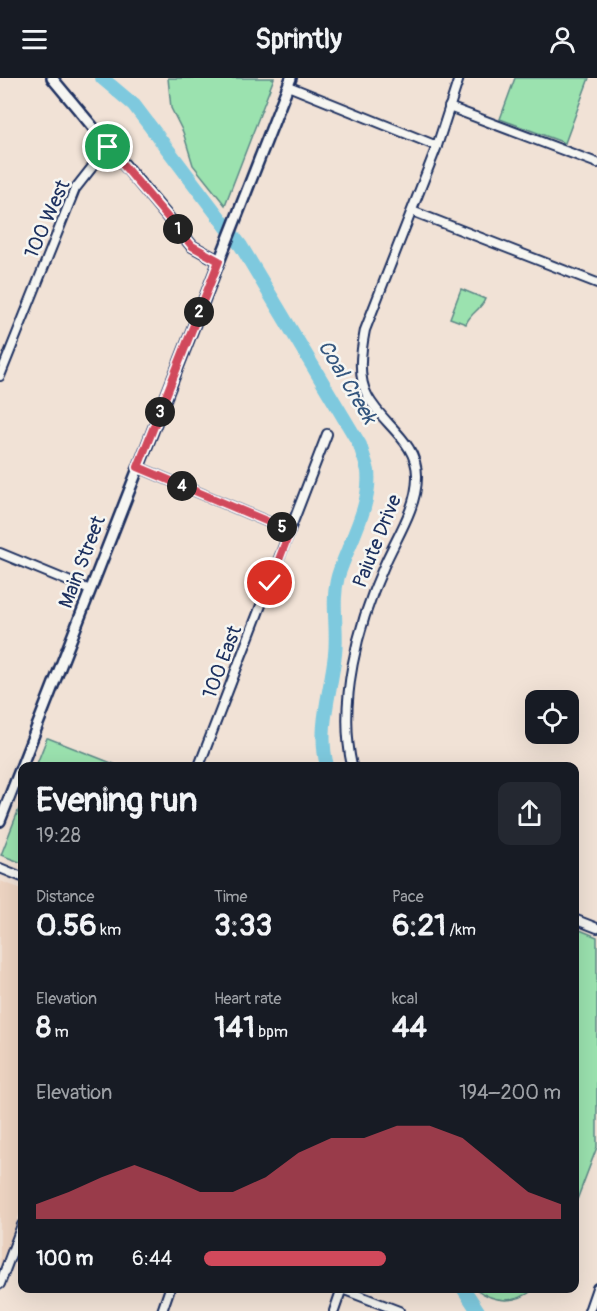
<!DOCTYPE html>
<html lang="en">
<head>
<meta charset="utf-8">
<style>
	body { margin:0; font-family:Pangolin,sans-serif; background:#242831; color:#f1f3f6; height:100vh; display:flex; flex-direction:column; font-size:22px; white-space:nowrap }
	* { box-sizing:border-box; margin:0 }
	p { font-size:20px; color:#9ea1a6 }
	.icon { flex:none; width:33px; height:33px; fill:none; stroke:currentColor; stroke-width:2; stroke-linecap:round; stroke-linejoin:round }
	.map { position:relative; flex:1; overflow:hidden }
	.side { position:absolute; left:18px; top:684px; width:561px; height:531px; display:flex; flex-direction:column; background:#171b24; border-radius:12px; box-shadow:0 6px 24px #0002 }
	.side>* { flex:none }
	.buttons { position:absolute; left:525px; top:612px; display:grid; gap:12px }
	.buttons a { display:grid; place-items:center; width:54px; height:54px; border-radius:12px; background:#171b24; box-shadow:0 6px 24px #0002; font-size:30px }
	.pin { position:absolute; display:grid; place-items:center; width:51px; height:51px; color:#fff; margin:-26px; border:3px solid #fff; border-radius:50%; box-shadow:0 2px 6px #0007 }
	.km { position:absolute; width:30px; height:30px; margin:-15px; border-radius:50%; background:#222; color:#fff; font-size:16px; line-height:30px; text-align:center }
	.round { display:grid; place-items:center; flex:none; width:63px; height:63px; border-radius:12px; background:#242831 }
	.overview { display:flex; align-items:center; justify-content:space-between; height:102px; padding:0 18px }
	h1 { font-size:33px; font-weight:700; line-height:45px }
	.stats { display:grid; grid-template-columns:repeat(3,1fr); gap:9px; height:102px; padding:6px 18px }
	.stats div { display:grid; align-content:center }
	.stats b { font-size:30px; font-weight:700 }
	.stats small { font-size:16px; font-weight:400 }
	.stats p { font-size:16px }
	.chart { height:168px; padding:12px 18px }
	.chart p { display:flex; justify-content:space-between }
	.chart svg { width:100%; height:108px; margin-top:6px; fill:#d1495b; opacity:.7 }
	ul { padding:0 18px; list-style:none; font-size:20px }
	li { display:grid; grid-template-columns:96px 72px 1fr; align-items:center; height:45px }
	li i { height:15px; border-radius:8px; background:#d1495b }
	header { display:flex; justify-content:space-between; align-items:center; height:78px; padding:0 18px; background:#171b24; font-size:27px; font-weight:700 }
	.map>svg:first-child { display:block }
	.built { fill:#edd4c2 }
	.green { fill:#9be2af; stroke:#5b8886; stroke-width:1.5 }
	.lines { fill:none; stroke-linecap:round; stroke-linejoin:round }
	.river { stroke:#7ec9de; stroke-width:14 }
	.minor-casing { stroke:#1b2f5e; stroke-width:12 }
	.major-casing { stroke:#1b2f5e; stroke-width:14 }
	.minor { stroke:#f6f6f2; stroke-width:8 }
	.major { stroke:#f6f6f2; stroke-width:9 }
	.route-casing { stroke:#fff; stroke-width:12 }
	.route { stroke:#d1495b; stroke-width:8 }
	.labels { text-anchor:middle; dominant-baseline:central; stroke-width:5; stroke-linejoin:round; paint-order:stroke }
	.street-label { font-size:20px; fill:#1b2f5e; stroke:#f6f6f2 }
	.water-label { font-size:21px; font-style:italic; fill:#34567e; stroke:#f6f6f2 }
</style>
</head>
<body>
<header><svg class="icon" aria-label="menu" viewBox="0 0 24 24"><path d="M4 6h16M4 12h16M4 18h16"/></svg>Sprintly<svg class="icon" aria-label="person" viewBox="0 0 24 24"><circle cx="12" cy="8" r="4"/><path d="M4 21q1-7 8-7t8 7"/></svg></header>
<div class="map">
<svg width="597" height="1233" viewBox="0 0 597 1233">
	<rect width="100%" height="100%" fill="#f1e2d6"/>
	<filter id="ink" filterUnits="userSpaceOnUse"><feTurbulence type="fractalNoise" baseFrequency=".0167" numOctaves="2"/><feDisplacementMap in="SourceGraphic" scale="12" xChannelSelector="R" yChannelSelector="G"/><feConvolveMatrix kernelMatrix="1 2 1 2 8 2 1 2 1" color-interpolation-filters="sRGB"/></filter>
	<g filter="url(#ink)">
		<!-- built -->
		<path class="built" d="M0 803 22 811V1129L0 1189Z"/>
		<!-- green -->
		<g class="green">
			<path d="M168 0H274L225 127 193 87 183 54 171 30Z"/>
			<path d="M515 0H589L565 65 500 41Z"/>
			<path d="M461 211 485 221C481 232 470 235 466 246L450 240Z"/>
			<path d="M47 660H48L119 688H36Z"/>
			<path d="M22 723V785L1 777Z"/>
			<path d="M575 850 597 859V1069L575 1127Z"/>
			<path d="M476 1211H534C517 1226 494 1225 476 1211Z"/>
		</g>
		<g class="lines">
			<!-- river -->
			<g class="river">
				<path d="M102 0 134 27 241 168 360 367C362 375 366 384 368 393 372 428 348 466 338 498 331 524 338 550 335 576 331 614 317 650 327 688"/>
				<path d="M463 1210 478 1233"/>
			</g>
			<!-- minor casing -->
			<g class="minor-casing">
				<g id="minor">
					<path d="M288 8 437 68"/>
					<path d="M449 29 597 85"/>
					<path d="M412 133 597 205"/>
					<path d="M0 298 75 111 108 69"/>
					<path d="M138 389 290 453"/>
					<path d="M0 475 90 512"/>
					<path d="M199 688 327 356"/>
					<path d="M352 688C338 624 357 548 384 488 396 460 417 430 417 399 418 364 383 347 368 319 357 299 361 273 365 252L437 68 459 0"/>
					<path d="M0 790 22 799"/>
					<path d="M574 841 597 850"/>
					<path d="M0 1206 22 1147"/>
					<path d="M342 1211 399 1233"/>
					<path d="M162 1233 170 1210"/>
					<path d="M334 1233 342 1210"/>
					<path d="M589 1233 597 1210"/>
				</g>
			</g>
			<!-- major casing -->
			<g class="major-casing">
				<g id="major">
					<path d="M52 0 192 168 219 183"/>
					<path d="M0 743 291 0"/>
				</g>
			</g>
			<!-- minor -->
			<use href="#minor" class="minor"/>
			<!-- major -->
			<use href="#major" class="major"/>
		</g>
	</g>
	<g class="lines" filter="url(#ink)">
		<!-- route casing -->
		<g class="route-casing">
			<path id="route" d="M108 69 192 168 219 183 138 389 290 453 270 505"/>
		</g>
		<!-- route -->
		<use href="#route" class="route"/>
	</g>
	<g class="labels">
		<!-- street labels -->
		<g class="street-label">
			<text transform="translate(47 141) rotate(-66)">100 West</text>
			<text transform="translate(377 463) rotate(-68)">Paiute Drive</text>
			<text transform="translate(82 484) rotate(-69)">Main Street</text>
			<text transform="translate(222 584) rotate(-69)">100 East</text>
		</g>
		<!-- water labels -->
		<g class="water-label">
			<text transform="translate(347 304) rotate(59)">Coal Creek</text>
		</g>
	</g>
</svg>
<div class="buttons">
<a><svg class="icon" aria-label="locate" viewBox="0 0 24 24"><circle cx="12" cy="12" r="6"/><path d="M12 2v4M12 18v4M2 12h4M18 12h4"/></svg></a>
</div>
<div class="pin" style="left:108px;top:69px;background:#1e9e55"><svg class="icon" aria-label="arrive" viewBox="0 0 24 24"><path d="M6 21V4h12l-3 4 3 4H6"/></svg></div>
<div class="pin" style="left:270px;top:505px;background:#d93025"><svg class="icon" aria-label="check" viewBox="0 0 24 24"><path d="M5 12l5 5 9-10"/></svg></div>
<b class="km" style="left:178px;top:151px">1</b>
<b class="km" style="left:199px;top:234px">2</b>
<b class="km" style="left:160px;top:334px">3</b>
<b class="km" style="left:182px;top:408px">4</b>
<b class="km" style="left:282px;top:449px">5</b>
<section class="side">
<div class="overview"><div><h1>Evening run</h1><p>19:28</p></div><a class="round"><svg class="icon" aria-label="share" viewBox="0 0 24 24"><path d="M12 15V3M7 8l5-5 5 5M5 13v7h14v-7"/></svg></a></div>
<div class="stats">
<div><p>Distance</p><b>0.56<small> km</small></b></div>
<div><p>Time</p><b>3:33</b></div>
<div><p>Pace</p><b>6:21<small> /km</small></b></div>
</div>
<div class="stats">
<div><p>Elevation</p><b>8<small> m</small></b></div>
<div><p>Heart rate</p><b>141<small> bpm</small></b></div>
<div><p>kcal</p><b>44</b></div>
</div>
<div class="chart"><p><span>Elevation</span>194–200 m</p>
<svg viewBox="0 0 160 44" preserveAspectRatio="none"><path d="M0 44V38L10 33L20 27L30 22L40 27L50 33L60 33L70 27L80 17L90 11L100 11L110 6L120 6L130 11L140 22L150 33L160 38V44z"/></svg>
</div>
<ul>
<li><b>100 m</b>6:44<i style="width:51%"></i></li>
</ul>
</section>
</div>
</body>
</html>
